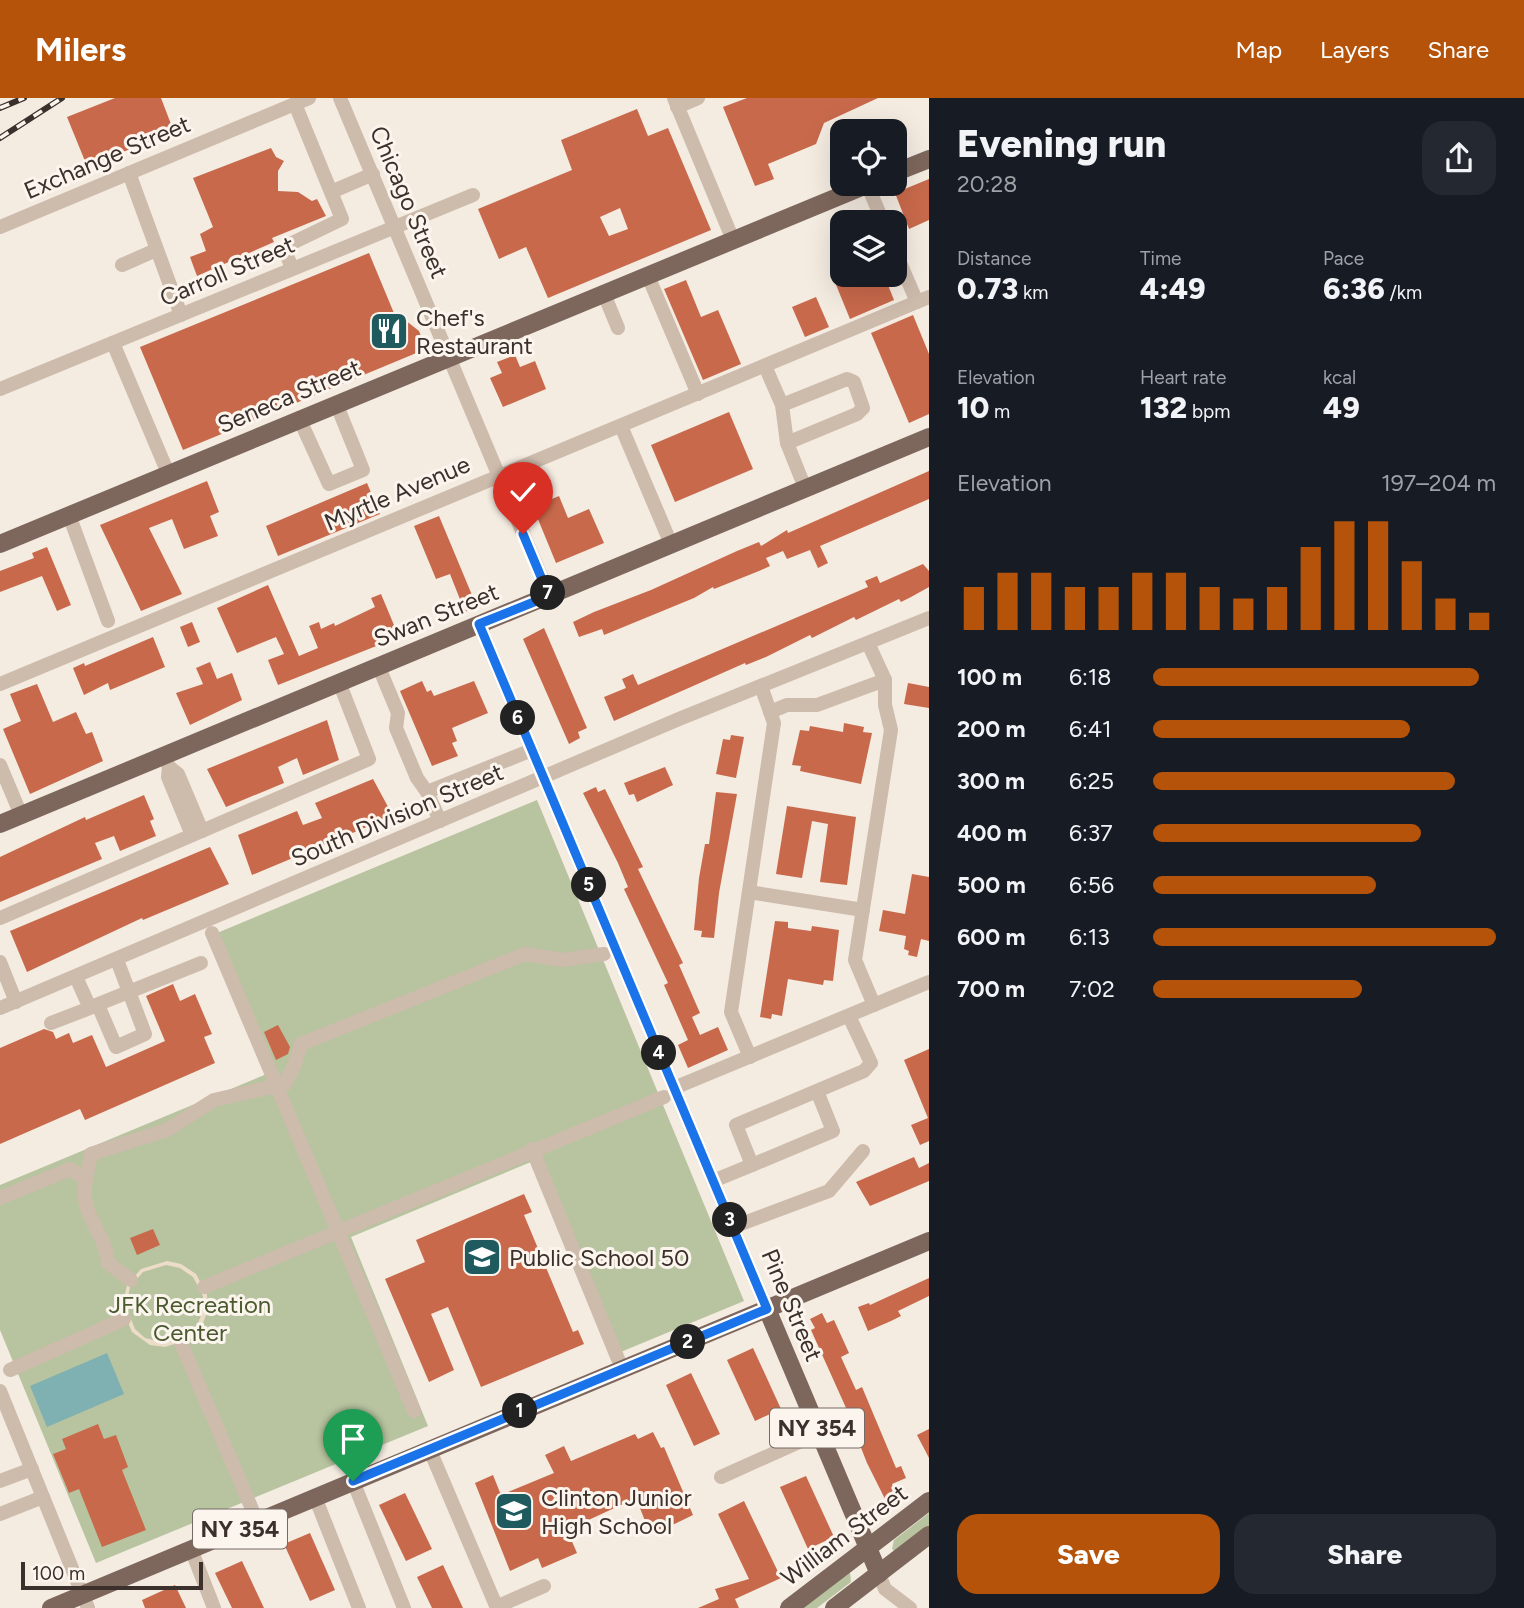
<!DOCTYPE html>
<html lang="en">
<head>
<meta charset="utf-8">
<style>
	body { margin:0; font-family:Figtree,sans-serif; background:#242831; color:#f1f3f6; height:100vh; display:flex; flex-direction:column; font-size:26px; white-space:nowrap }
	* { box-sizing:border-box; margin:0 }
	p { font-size:23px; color:#9ea1a6 }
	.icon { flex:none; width:38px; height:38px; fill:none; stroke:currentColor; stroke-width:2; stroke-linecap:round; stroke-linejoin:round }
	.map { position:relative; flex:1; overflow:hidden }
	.panel { display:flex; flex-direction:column; background:#171b24; width:595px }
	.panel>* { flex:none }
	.fabs { position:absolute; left:830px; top:21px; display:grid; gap:14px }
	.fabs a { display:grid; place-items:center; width:77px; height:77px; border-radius:14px; background:#171b24; box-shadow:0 7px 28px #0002; font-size:35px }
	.scale { position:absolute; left:21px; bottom:18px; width:182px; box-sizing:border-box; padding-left:7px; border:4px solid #3b302b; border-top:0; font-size:19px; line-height:24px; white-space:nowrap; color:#3b302b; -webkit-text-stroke:5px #fbf5ee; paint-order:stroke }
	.pin { position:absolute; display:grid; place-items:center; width:60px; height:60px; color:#fff; margin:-72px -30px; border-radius:50% 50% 50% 0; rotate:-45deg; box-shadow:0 0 7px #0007 }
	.pin .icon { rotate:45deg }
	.km { position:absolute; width:35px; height:35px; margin:-18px; border-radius:50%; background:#222; color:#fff; font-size:19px; line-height:35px; text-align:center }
	.round { display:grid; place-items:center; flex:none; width:74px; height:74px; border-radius:21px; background:#242831 }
	.overview { display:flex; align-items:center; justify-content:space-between; height:119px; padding:0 28px }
	h1 { font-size:38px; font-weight:800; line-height:52px }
	.metrics { display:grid; grid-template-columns:repeat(3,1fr); gap:10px; height:119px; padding:7px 28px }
	.metrics div { display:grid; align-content:center }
	.metrics b { font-size:30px; font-weight:800 }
	.metrics small { font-size:19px; font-weight:400 }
	.metrics p { font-size:19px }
	.chart { height:196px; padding:14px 28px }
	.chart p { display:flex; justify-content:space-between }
	.chart svg { width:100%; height:126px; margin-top:7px; stroke:#b45309; stroke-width:6 }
	.cta { display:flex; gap:14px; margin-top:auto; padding:14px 28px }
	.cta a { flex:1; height:80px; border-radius:21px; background:#b45309; color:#fff; font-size:28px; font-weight:800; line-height:80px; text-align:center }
	.cta a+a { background:#242831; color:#f1f3f6 }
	ul { padding:0 28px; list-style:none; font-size:23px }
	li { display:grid; grid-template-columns:112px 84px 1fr; align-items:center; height:52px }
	li i { height:18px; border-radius:9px; background:#b45309 }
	header { display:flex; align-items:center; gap:42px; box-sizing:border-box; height:98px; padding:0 35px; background:#b45309; color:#fff }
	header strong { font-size:33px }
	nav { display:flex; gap:38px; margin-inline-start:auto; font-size:24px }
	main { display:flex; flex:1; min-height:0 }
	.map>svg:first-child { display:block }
	.green { fill:#b8c4a0 }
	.plaza { fill:#ecdcc8; fill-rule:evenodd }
	.water { fill:#7fb0b2 }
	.building { fill:#c8694b; fill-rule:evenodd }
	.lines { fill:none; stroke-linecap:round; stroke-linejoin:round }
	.minor { stroke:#cdbbac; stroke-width:14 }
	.major { stroke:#7d675c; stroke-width:18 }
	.rail-casing { stroke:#3b302b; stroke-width:6 }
	.rail { stroke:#fbf5ee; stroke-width:3.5; stroke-dasharray:10; stroke-linecap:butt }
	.route-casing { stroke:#fff; stroke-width:14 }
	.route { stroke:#1a73e8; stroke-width:9 }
	.labels { text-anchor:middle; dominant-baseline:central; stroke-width:6; stroke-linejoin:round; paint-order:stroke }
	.shield { fill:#fbf5ee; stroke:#756b66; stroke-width:2 }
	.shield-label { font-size:23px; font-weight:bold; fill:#3b302b }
	.street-label { font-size:24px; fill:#3b302b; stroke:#fbf5ee }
	.poi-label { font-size:24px; fill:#3b302b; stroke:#fbf5ee; text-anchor:start }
	.park-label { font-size:24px; fill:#4a5a2e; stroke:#fbf5ee }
</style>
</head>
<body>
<header>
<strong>Milers</strong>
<nav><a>Map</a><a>Layers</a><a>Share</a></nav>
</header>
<main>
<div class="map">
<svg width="929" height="1510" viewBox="0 0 929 1510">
	<rect width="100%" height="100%" fill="#f4ebe1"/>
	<!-- green -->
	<g class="green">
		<path d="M537 702 744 1203 611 1258 531 1064 351 1139 428 1328 96 1465 0 1232V1087L274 973 217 835Z"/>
		<path d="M929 1415V1432L896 1454 892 1451 894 1442Z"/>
		<path d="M850 1474 851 1484 817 1510H796Z"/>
	</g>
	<!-- plaza -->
	<path class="plaza" d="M167 1163 181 1166 196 1176 207 1197 208 1212 201 1230 190 1241 165 1249 150 1247 132 1234 122 1210 127 1187 141 1171ZM166 1167 180 1170 193 1179 203 1198V1212L197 1228 188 1238 165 1245 145 1240 135 1231 126 1209 130 1189 143 1174Z"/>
	<!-- water -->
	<path class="water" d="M107 1255 124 1296 47 1329 30 1288Z"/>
	<!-- building -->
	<g class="building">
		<path d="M115 0H161L174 34 87 68 67 19Z"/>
		<path d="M747 0H878L824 25 816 46 768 66 774 81 755 88 723 9Z"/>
		<path d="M637 11 648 38 668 30 711 132 548 200 526 149 499 161 478 111 572 72 561 42ZM620 110 628 131 609 138 600 119Z"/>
		<path d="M271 50 276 59 284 63 278 73V93L298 94 312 103 317 101 326 118 272 140 274 144 197 178 190 159 206 153 200 136 213 129 193 80Z"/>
		<path d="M929 81V122L909 131 895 95Z"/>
		<path d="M369 155 396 220 400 218 419 233 426 251 183 352 140 249Z"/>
		<path d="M832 177H884L894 202 850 221Z"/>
		<path d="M686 182 701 219 718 212 741 266 703 282 664 191Z"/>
		<path d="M816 199 829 229 805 239 792 209Z"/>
		<path d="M913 217 929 256V316L909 325 871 235Z"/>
		<path d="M515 257 520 269 535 263 546 291 503 309 490 280 502 275 497 264Z"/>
		<path d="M729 314 753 371 675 404 651 347Z"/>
		<path d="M929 373V401L820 448 828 465 818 470 810 452 787 461 783 453 766 460 770 468 759 473 714 491 713 489 694 500 604 537 602 531 579 539 573 524 594 514 651 492 737 453 759 444 761 448 787 432 788 435Z"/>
		<path d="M207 383 219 414 210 418 218 438 184 451 172 421 149 430 182 496 141 513 100 427Z"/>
		<path d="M367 385 380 416 278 458 266 428Z"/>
		<path d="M559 398 568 420 589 411 604 445 556 465 533 409Z"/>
		<path d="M439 418 477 509 465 514 450 476 436 481 414 428Z"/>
		<path d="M47 449 71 507 57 513 42 478 0 494V473L34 460 32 455Z"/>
		<path d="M923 466 929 473V489L911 499 901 504 899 501 856 522 854 519 812 540 810 537 766 559 746 567 745 565 614 623 604 599 626 590 622 581 633 576 638 587 868 489 865 483 877 478 880 485Z"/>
		<path d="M268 487 299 558 318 550 309 528 319 524 321 531 334 525 335 528 375 509 371 500 381 496 399 539 278 587 268 562 284 556 276 539 237 555 217 510Z"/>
		<path d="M192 524 200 544 188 549 180 529Z"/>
		<path d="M544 530 587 630 578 634 580 640 569 646 523 541Z"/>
		<path d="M153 539 165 569 110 592 108 585 84 597 73 570 84 565 85 568Z"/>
		<path d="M210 564 217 581 232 575 242 602 190 627 176 595 203 586 196 570Z"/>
		<path d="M422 583 427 594 431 592 434 598 474 583 488 615 452 630 457 643 452 645 458 658 432 668 400 593Z"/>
		<path d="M908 585 929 589V610L904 606Z"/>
		<path d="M37 586 53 624 76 614 86 636 92 634 103 663 30 696 3 631 21 623 10 596Z"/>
		<path d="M327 622 339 662 303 677 297 660 278 669 284 685 226 709 207 671Z"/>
		<path d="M844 625 864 629 863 634 872 635 861 686 800 673 801 668 792 667 800 632 809 633 810 628 843 634Z"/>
		<path d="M731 637 744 639 736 680 716 676 723 641 730 642Z"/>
		<path d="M665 669 673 687 637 704 634 696 629 697 624 685Z"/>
		<path d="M373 681 393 718 252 777 238 737 297 713 303 727 322 720 315 705Z"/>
		<path d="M596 689 598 694 605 691 643 769 638 771 683 865 679 867 700 915 692 919 700 937 718 929 728 952 688 970 678 947 688 942 664 887 668 885 624 791 628 789 618 765 583 695Z"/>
		<path d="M716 694 737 696 719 795 714 840 701 839 702 833 694 832 699 780 705 746H709Z"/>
		<path d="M144 697 154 721 150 723 156 738 120 753 114 738 95 745 102 761 0 804V759L85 719 86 722Z"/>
		<path d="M787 708 856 719 847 787 820 784 828 726 812 723 802 780 776 776Z"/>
		<path d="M210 749 229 786 143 822 142 820 27 874 10 833Z"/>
		<path d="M912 776 929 779V843L921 841 917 859 908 857 909 853 904 851 906 838 879 833 883 812 905 816Z"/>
		<path d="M775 823 788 824V830L811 833 812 828 839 832 833 883 824 882 823 887 788 881 782 918 772 916 771 921 760 919Z"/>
		<path d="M173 886 180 903 195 896 212 936 204 939 215 965 85 1022 80 1011 0 1046V950L44 931 53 934 56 941 69 935 73 945 92 937 106 969 165 943 146 898Z"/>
		<path d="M278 927 290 949 288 956 276 962 264 934Z"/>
		<path d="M929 951V1043L920 1047 911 1027 928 1020 904 962Z"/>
		<path d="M914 1059 919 1070 929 1065V1083L870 1108 856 1084Z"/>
		<path d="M524 1096 532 1114 524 1117 573 1234 578 1232 584 1246 481 1289 448 1209 431 1216 454 1272 429 1284 385 1181 425 1164 416 1142Z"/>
		<path d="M153 1131 160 1147 137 1157 130 1140Z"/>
		<path d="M929 1180V1198L898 1213 901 1218 891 1223 868 1233 858 1209 869 1205 870 1207Z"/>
		<path d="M822 1215 827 1225 834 1222 849 1255 841 1259 856 1292 862 1289 896 1370 901 1368 906 1380 892 1386 896 1396 885 1401 867 1365 858 1342 860 1341 811 1232 815 1230 810 1221Z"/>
		<path d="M753 1250 781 1311 755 1323 727 1262Z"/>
		<path d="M691 1275 720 1336 694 1348 666 1287Z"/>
		<path d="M98 1326 104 1341 116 1337 128 1369 122 1372 146 1432 102 1449 79 1391 69 1395 53 1356 66 1351 62 1341Z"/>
		<path d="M929 1331V1360L917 1337Z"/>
		<path d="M653 1334 661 1350 664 1349 693 1417 658 1434 654 1425 647 1428 636 1400 567 1432 577 1455 542 1470 538 1460 510 1473 475 1385 493 1377 501 1397 554 1375 545 1357 564 1348 571 1363 635 1336 638 1341Z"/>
		<path d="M806 1378 834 1439 808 1451 780 1389Z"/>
		<path d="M405 1395 432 1451 406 1463 379 1407Z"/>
		<path d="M744 1403 781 1480 735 1501 739 1510H698L719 1501 715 1491 749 1481 718 1416Z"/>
		<path d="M310 1435 335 1492 310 1503 284 1446Z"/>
		<path d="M242 1463 264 1510H232L215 1475Z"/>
		<path d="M443 1467 463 1510H432L417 1479Z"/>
		<path d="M175 1487 186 1510H145L142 1502Z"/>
	</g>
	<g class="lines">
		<!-- minor -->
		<g class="minor">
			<path d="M340 0 549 497"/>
			<path d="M674 0 733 142"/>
			<path d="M677 9 698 0"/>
			<path d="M129 75 181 217"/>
			<path d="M867 86 883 124"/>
			<path d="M331 94 373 76"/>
			<path d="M0 129 309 0"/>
			<path d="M894 151 917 204"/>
			<path d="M122 167 156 152"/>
			<path d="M292 170 285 153 288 147 342 121 295 6"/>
			<path d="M648 178 698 296"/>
			<path d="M604 196 618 230"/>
			<path d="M113 245 168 375"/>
			<path d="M765 268 782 307 787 345 805 390"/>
			<path d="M0 291 473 97"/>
			<path d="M782 307 847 281 854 284 863 310 857 316 787 345"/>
			<path d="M299 320 329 386 363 372 336 305"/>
			<path d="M621 328 671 446"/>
			<path d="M69 417 108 523"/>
			<path d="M479 526 767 1211"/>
			<path d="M868 545 885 582V607L891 632 855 862 874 907"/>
			<path d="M378 567 398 615 396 630 417 680 427 694 532 652"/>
			<path d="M0 586 929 199"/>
			<path d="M770 614 787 607H817L885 582"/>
			<path d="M164 657 169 669 168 679 192 737"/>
			<path d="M0 667 21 717"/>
			<path d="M169 669 178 676 202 733"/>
			<path d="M427 694 440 723"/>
			<path d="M749 794 863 812"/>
			<path d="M0 820 369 661 339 584"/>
			<path d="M212 835 414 1313"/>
			<path d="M0 864 16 904"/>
			<path d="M98 907 116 949 145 936 117 862"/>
			<path d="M91 909 201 865"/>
			<path d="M0 910 679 621 929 520"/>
			<path d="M51 925 90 910 76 879"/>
			<path d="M750 959 731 914 774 625 761 588"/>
			<path d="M674 990 929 884"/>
			<path d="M532 1051 618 1261"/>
			<path d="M752 1067 833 1033 817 993"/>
			<path d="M86 1081C78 1118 105 1131 108 1165L131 1182"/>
			<path d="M713 1083 752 1067 736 1027 864 973 871 965 849 918"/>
			<path d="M0 1100 70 1071 86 1081 91 1056 167 1032 214 1002 285 986 295 966 301 946 525 856 563 862 604 856"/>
			<path d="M733 1129 829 1093 863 1053"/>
			<path d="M204 1189 664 999"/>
			<path d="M181 1245 252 1411"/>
			<path d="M10 1272 124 1221"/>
			<path d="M0 1293 88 1510"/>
			<path d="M429 1350 497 1510"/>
			<path d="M721 1379 819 1335"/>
			<path d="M0 1383 32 1371"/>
			<path d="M353 1383 404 1510"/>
			<path d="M315 1399 359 1510"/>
			<path d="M0 1416 43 1399"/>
			<path d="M191 1451 214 1510"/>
			<path d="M879 1476 885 1491 910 1510"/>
			<path d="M496 1509 544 1488"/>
		</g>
		<!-- major -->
		<g class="major">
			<path d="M894 75 929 61"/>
			<path d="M0 446 869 86"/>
			<path d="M0 726 929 339"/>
			<path d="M767 1211 879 1476"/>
			<path d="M51 1510 929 1143"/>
			<path d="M789 1510 929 1403"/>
			<path d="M834 1510 929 1437"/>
		</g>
		<!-- rail casing -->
		<g class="rail-casing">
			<g id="rail">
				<path d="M0 10 24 0"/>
				<path d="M0 40 62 0"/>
			</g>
		</g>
		<!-- rail -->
		<use href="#rail" class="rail"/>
	</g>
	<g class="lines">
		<!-- route casing -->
		<g class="route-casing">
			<path id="route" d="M353 1383 767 1211 479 526 549 498 523 436"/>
		</g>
		<!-- route -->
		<use href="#route" class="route"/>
	</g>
	<!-- icons -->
	<defs>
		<g id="restaurant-square" transform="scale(2.0125)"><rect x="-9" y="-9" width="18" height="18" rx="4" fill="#1f5a5e" stroke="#fbf5ee"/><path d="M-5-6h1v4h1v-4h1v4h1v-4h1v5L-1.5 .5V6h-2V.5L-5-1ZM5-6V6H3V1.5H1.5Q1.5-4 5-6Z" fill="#fff"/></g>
		<g id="school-square" transform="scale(2.0125)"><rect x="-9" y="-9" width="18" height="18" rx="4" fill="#1f5a5e" stroke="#fbf5ee"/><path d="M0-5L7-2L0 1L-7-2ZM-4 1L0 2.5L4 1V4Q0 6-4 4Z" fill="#fff"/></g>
	</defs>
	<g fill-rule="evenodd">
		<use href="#restaurant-square" x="389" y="233"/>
		<use href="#school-square" x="482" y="1159"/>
		<use href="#school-square" x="514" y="1413"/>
	</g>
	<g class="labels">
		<!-- shield labels -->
		<g class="shield">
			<rect x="770" y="1310.5" width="94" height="39" rx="5"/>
			<rect x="193" y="1411.5" width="94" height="39" rx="5"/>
		</g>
		<g class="shield-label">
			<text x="817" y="1330">NY 354</text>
			<text x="240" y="1431">NY 354</text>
		</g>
		<!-- street labels -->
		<g class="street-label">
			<text transform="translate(107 59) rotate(-23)">Exchange Street</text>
			<text transform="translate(409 104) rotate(67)">Chicago Street</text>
			<text transform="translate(227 173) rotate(-23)">Carroll Street</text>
			<text transform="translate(289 298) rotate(-23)">Seneca Street</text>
			<text transform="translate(397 395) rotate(-23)">Myrtle Avenue</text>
			<text transform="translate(436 517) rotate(-22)">Swan Street</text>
			<text transform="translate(397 717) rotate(-23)">South Division Street</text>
			<text transform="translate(792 1207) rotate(67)">Pine Street</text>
			<text transform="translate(844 1437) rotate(-37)">William Street</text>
		</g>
		<!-- poi labels -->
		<g class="poi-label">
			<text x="416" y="219">Chef's<tspan x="416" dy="28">Restaurant</tspan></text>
			<text x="509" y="1159">Public School 50</text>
			<text x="541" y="1399">Clinton Junior<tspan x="541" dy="28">High School</tspan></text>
		</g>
		<!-- park labels -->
		<g class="park-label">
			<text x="190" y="1206">JFK Recreation<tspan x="190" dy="28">Center</tspan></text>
		</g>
	</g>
</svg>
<div class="fabs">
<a><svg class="icon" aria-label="locate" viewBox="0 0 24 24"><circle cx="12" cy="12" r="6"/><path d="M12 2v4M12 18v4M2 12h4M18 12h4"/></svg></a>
<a><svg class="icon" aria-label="layers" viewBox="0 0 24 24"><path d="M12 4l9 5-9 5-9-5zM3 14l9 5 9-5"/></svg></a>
</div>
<div class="scale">100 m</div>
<div class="pin" style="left:353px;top:1383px;background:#1e9e55"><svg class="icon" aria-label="arrive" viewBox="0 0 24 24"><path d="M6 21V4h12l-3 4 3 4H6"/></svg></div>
<div class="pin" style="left:523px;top:436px;background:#d93025"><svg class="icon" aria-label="check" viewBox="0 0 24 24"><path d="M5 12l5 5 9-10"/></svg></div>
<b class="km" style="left:520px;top:1313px">1</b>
<b class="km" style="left:688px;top:1244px">2</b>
<b class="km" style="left:730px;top:1122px">3</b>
<b class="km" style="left:659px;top:955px">4</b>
<b class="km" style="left:589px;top:787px">5</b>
<b class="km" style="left:518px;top:620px">6</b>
<b class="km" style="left:548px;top:495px">7</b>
</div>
<section class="panel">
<div class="overview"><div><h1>Evening run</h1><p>20:28</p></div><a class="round"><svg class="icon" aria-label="share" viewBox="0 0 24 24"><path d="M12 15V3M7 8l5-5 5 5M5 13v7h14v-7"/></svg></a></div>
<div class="metrics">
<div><p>Distance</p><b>0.73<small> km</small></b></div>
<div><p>Time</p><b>4:49</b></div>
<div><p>Pace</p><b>6:36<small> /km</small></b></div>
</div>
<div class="metrics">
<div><p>Elevation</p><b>10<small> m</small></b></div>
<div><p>Heart rate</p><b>132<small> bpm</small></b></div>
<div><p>kcal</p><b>49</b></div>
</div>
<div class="chart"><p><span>Elevation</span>197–204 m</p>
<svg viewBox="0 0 160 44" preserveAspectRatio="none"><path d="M5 44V29M15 44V24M25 44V24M35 44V29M45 44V29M55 44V24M65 44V24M75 44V29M85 44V33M95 44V29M105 44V15M115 44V6M125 44V6M135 44V20M145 44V33M155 44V38"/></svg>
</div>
<ul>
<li><b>100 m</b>6:18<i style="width:95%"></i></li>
<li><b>200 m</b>6:41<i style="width:75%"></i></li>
<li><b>300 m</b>6:25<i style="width:88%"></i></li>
<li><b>400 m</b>6:37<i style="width:78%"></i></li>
<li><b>500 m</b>6:56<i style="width:65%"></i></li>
<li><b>600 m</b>6:13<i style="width:100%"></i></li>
<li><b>700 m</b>7:02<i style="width:61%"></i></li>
</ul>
<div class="cta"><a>Save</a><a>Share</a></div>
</section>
</main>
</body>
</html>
